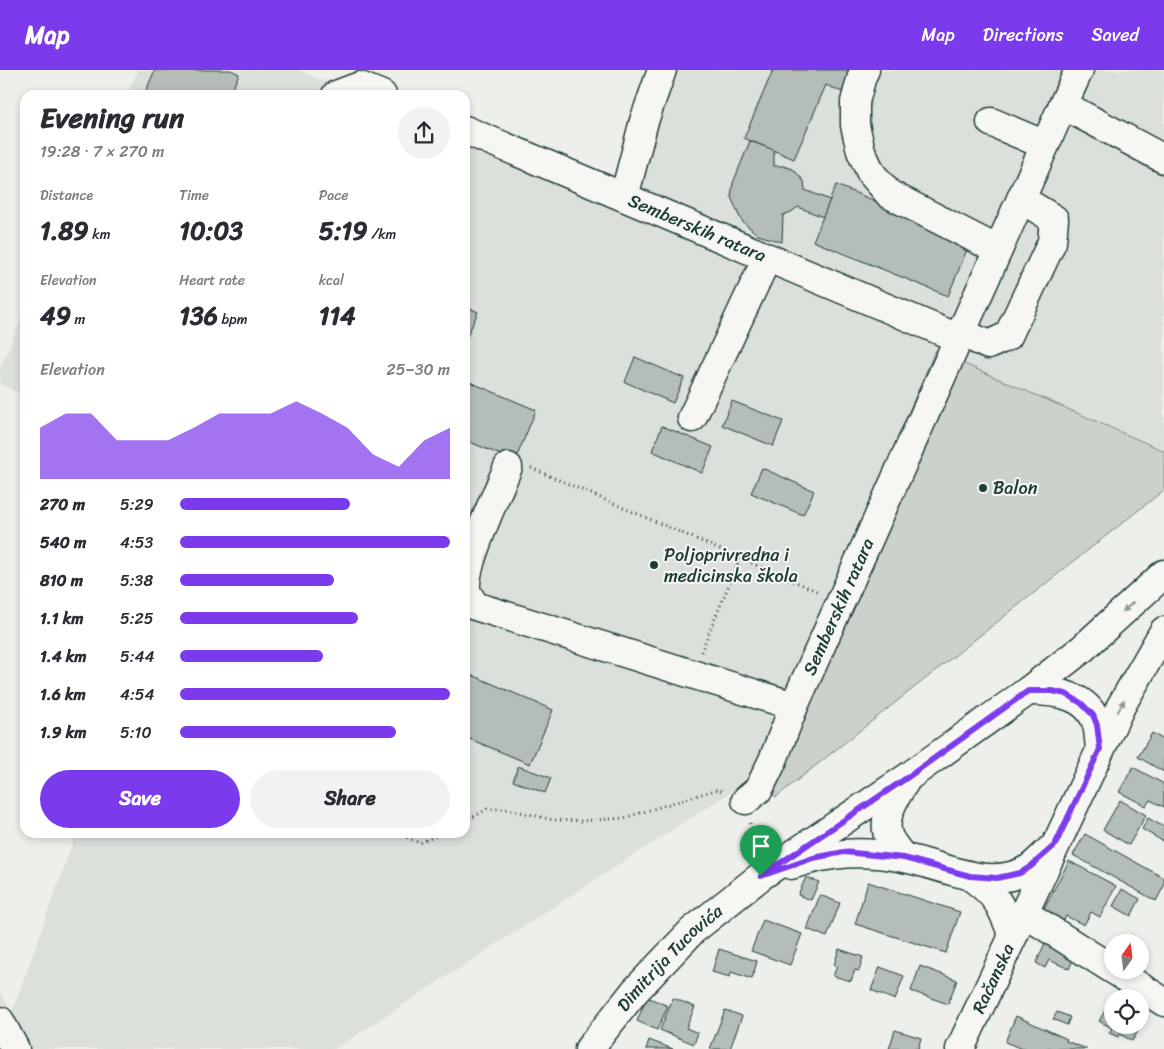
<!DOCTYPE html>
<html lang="en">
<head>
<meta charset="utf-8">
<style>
	body { margin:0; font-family:Sriracha,sans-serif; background:#f2f2f3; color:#2b2b33; height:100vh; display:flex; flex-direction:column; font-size:19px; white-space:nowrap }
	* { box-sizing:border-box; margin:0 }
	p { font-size:16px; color:#7c7c81 }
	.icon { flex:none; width:28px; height:28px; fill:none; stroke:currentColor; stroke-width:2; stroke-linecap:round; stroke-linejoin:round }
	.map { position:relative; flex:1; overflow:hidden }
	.sheet { position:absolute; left:20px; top:20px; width:450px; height:748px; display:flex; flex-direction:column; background:#fff; border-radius:15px; box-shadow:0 2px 8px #0003 }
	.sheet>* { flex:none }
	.needle { width:32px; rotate:14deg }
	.fabs { position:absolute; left:1104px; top:864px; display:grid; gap:10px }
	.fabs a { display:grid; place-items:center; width:45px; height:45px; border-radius:50%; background:#fff; box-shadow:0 2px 8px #0003; font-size:25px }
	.pin { position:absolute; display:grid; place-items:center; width:42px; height:42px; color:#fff; margin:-51px -21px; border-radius:50% 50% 50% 0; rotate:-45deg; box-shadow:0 0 5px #0007 }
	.pin .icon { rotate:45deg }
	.round { display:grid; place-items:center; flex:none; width:52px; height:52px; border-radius:26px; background:#f2f2f3 }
	.head { display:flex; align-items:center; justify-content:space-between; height:85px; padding:0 20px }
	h1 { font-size:28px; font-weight:800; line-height:38px }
	.metrics { display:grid; grid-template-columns:repeat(3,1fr); gap:8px; height:85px; padding:5px 20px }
	.metrics div { display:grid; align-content:center }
	.metrics b { font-size:25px; font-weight:800 }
	.metrics small { font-size:14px; font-weight:400 }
	.metrics p { font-size:14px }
	.chart { height:140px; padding:10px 20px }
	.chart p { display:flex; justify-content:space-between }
	.chart svg { width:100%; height:90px; margin-top:5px; fill:#7c3aed; opacity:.7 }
	.cta { display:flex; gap:10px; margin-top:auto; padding:10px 20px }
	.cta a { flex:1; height:58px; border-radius:30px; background:#7c3aed; color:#fff; font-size:20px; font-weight:800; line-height:58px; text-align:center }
	.cta a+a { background:#f2f2f3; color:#2b2b33 }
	ul { padding:0 20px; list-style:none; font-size:16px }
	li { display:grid; grid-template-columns:80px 60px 1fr; align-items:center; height:38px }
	li i { height:12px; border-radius:6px; background:#7c3aed }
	header { display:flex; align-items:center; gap:30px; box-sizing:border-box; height:70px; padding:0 25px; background:#7c3aed; color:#fff }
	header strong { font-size:24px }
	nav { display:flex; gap:28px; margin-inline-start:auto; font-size:18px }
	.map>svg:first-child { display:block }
	.built { fill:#dce0db }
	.green { fill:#cbd2cc; stroke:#758880 }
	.building { fill:#b4bdb8; stroke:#1f3d34 }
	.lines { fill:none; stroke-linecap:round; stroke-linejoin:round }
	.minor-casing { stroke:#1f3d34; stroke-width:31 }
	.major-casing { stroke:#1f3d34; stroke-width:31 }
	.path { stroke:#1f3d34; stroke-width:3; stroke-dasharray:1 4; stroke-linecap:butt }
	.minor { stroke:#f6f6f2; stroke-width:28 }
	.major { stroke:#f6f6f2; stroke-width:28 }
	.oneway { fill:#8a9a93 }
	.route-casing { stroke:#fff; stroke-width:10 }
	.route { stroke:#7c3aed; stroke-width:6 }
	.poi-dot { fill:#1f3d34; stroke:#f6f6f2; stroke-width:2 }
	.labels { text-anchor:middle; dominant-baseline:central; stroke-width:4; stroke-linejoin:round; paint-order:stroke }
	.street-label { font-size:18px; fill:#1f3d34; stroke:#f6f6f2 }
	.poi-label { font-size:18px; fill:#1f3d34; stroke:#f6f6f2; text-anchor:start }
</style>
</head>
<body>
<header>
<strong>Map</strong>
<nav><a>Map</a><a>Directions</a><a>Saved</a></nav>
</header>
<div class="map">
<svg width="1164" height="979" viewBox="0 0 1164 979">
	<rect width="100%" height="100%" fill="#edefea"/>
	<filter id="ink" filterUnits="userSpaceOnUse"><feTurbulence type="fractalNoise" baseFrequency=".02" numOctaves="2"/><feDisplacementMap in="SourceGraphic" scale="10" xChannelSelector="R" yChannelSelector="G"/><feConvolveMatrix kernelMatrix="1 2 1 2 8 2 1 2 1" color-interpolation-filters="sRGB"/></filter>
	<g filter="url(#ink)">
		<!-- built -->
		<g class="built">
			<path d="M138 0H298L356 25H127Z"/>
			<path d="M676 0H1164V381L935 281 751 709 335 979H0V921L12 942 76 763 465 762V73L629 144 658 45Z"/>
			<path d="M25 240V326L0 314V298Z"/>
		</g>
		<!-- green -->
		<path class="green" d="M935 281 1164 381V420L776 727 751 709Z"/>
		<!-- building -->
		<g class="building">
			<path d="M155 0H231L239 4 230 25H144Z"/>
			<path d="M773 0H852L842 22 826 15 794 89 744 68Z"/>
			<path d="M750 71 774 80V96H783L793 99 804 111 805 120 830 130 823 147 798 137 791 142 783 145 782 172 758 165 750 158 741 150 731 127 733 113Z"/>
			<path d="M836 115 971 170 948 226 813 171Z"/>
			<path d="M465 236 478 242 465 271Z"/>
			<path d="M635 287 684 308 673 333 625 312Z"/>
			<path d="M465 310 536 340 515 391 465 370Z"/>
			<path d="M732 331 783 351 773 376 722 355Z"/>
			<path d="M662 356 713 377 702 403 652 381Z"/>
			<path d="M762 398 814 421 803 445 751 423Z"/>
			<path d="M465 602 553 640 530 694 465 667Z"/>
			<path d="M1152 663 1164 670V702L1138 687Z"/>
			<path d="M518 696 551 708 545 723 513 711Z"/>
			<path d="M1133 697 1164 714V737L1150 730 1146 736 1119 722Z"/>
			<path d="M1120 730 1146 745 1129 775 1103 760Z"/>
			<path d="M1148 748 1164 757V772L1142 759Z"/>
			<path d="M1085 764 1164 808V816L1156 831 1073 785Z"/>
			<path d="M1069 791 1116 816 1100 847 1091 842 1084 855 1066 846 1063 853 1042 842Z"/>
			<path d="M806 807 819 812 811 830 798 825Z"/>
			<path d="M868 812 960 842 946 883 855 854Z"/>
			<path d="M1122 819 1140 829 1131 846 1113 836Z"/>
			<path d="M820 825 840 833 827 867 807 859Z"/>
			<path d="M763 850 802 864 790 895 751 881Z"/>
			<path d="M1045 873 1075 886 1069 899 1049 890 1045 898 1036 893Z"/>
			<path d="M719 879 757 891 752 909 731 902 730 907 712 902Z"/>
			<path d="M839 879 863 887 859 901 855 900 851 911 833 906 837 896 834 895Z"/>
			<path d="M920 896 957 910 948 934 911 921Z"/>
			<path d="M880 897 904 906 895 930 871 920Z"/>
			<path d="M647 927 668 936 657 960 637 951Z"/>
			<path d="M673 928 695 937 686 958 698 963 694 974 660 960Z"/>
			<path d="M1112 929V955H1140V940L1148 945 1132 971 1120 964 1118 967 1109 963 1112 958 1099 951Z"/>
			<path d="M725 940 742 946 730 979H710Z"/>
			<path d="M1057 942 1070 947 1067 955 1053 949Z"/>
			<path d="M1016 946 1067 969 1066 971 1087 979H1022L1005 972Z"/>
			<path d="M895 960 921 968 918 979H889Z"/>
			<path d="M649 970 673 979H646Z"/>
		</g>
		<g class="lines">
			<!-- minor casing -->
			<g class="minor-casing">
				<g id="minor">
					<path d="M865 0 862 6 855 32V55L861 81 871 103 889 124 998 180"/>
					<path d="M336 25 360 16 382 25"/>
					<path d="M1063 35 1079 0"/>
					<path d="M991 52 1045 75"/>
					<path id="s1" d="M465 60 958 268"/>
					<path d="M624 127 644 51 662 0"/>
					<path d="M961 262 988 275 1008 266 1052 172 1054 149 1021 129"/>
					<path d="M692 348 767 188"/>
					<path d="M508 397C498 422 460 500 467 523 469 527 473 532 475 536L794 636"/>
					<path id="s2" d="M746 730 759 719 773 690 794 636 1063 35 1164 89"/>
					<path d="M1024 843 1112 899"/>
					<path d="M1114 900 1164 932"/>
					<path d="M0 951 15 979"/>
				</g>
			</g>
			<!-- major casing -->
			<g class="major-casing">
				<g id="major">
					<path d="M1028 621C1054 621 1089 624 1097 655 1099 663 1099 671 1100 679"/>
					<path d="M904 788C898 781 891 774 888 765 882 746 897 724 906 710"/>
					<path d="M791 795C831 782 862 780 904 788 944 795 990 823 1030 798 1037 793 1043 786 1050 780"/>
					<path d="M970 806C998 826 1001 835 1013 866"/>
					<path id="s3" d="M589 979 635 921 692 861 761 806 908 707 1028 621 1082 579 1164 504"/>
					<path id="s4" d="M960 979 1121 636 1164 561"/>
				</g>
			</g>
			<!-- path -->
			<g class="path">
				<path d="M531 398 819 522"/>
				<path d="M701 582 740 488"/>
				<path d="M465 752 487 739H508L553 750 582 751 624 748 718 719 724 722"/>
				<path d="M750 753 756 781"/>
				<path d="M393 762 420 773 445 762"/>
			</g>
			<!-- minor -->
			<use href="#minor" class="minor"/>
			<!-- major -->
			<use href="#major" class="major"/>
		</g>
		<!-- one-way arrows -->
		<defs><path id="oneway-solid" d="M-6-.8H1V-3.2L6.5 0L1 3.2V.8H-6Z" transform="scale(1.25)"/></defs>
		<g class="oneway">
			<use href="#oneway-solid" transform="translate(1128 537) rotate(138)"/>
			<use href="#oneway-solid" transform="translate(1121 636) rotate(-62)"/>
		</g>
	</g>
	<g class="lines" filter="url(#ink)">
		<!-- route casing -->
		<g class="route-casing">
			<path id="route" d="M1028 621H1052L1066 624 1081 633 1093 645 1097 655 1100 679 1055 775 1030 797 1020 803 997 808 970 806 904 788 844 782 813 788 761 806 908 707Z"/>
		</g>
		<!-- route -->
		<use href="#route" class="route"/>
	</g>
	<!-- markers -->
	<g class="poi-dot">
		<circle cx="983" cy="418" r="5"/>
		<circle cx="654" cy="495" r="5"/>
	</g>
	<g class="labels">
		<!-- street labels -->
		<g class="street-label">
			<text stroke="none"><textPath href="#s1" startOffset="252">Semberskih ratara</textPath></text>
			<text stroke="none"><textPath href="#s2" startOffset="216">Semberskih ratara</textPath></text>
			<text stroke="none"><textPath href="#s3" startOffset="122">Dimitrija Tucovića</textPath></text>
			<text stroke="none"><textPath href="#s4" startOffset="78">Račanska</textPath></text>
		</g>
		<!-- poi labels -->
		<g class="poi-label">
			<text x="993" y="418">Balon</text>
			<text x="664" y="485">Poljoprivredna i<tspan x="664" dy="21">medicinska škola</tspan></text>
		</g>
	</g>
</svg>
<div class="fabs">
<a><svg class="needle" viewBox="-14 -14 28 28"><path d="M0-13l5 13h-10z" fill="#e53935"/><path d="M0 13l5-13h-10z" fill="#7c7c81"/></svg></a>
<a><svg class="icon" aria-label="locate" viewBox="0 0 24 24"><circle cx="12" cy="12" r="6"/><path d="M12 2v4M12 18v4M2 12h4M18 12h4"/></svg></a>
</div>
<div class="pin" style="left:761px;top:806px;background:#1e9e55"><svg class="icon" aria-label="arrive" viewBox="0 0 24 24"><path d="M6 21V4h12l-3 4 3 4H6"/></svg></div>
<section class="sheet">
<div class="head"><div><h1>Evening run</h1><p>19:28 · 7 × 270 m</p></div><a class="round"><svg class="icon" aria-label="share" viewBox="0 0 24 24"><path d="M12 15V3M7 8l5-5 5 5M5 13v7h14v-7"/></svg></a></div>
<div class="metrics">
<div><p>Distance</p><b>1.89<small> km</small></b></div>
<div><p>Time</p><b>10:03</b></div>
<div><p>Pace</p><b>5:19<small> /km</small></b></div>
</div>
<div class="metrics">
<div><p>Elevation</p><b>49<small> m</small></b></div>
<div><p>Heart rate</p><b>136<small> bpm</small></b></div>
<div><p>kcal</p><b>114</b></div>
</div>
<div class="chart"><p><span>Elevation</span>25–30 m</p>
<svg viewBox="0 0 160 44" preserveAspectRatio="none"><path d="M0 44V19L10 12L20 12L30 25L40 25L50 25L60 19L70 12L80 12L90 12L100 6L110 12L120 19L130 32L140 38L150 25L160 19V44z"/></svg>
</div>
<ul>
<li><b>270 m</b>5:29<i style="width:63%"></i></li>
<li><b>540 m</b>4:53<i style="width:100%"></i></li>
<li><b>810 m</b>5:38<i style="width:57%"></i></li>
<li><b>1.1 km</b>5:25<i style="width:66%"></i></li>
<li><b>1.4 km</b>5:44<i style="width:53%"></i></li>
<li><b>1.6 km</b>4:54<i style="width:100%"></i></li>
<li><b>1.9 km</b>5:10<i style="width:80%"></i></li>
</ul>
<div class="cta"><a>Save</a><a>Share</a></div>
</section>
</div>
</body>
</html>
